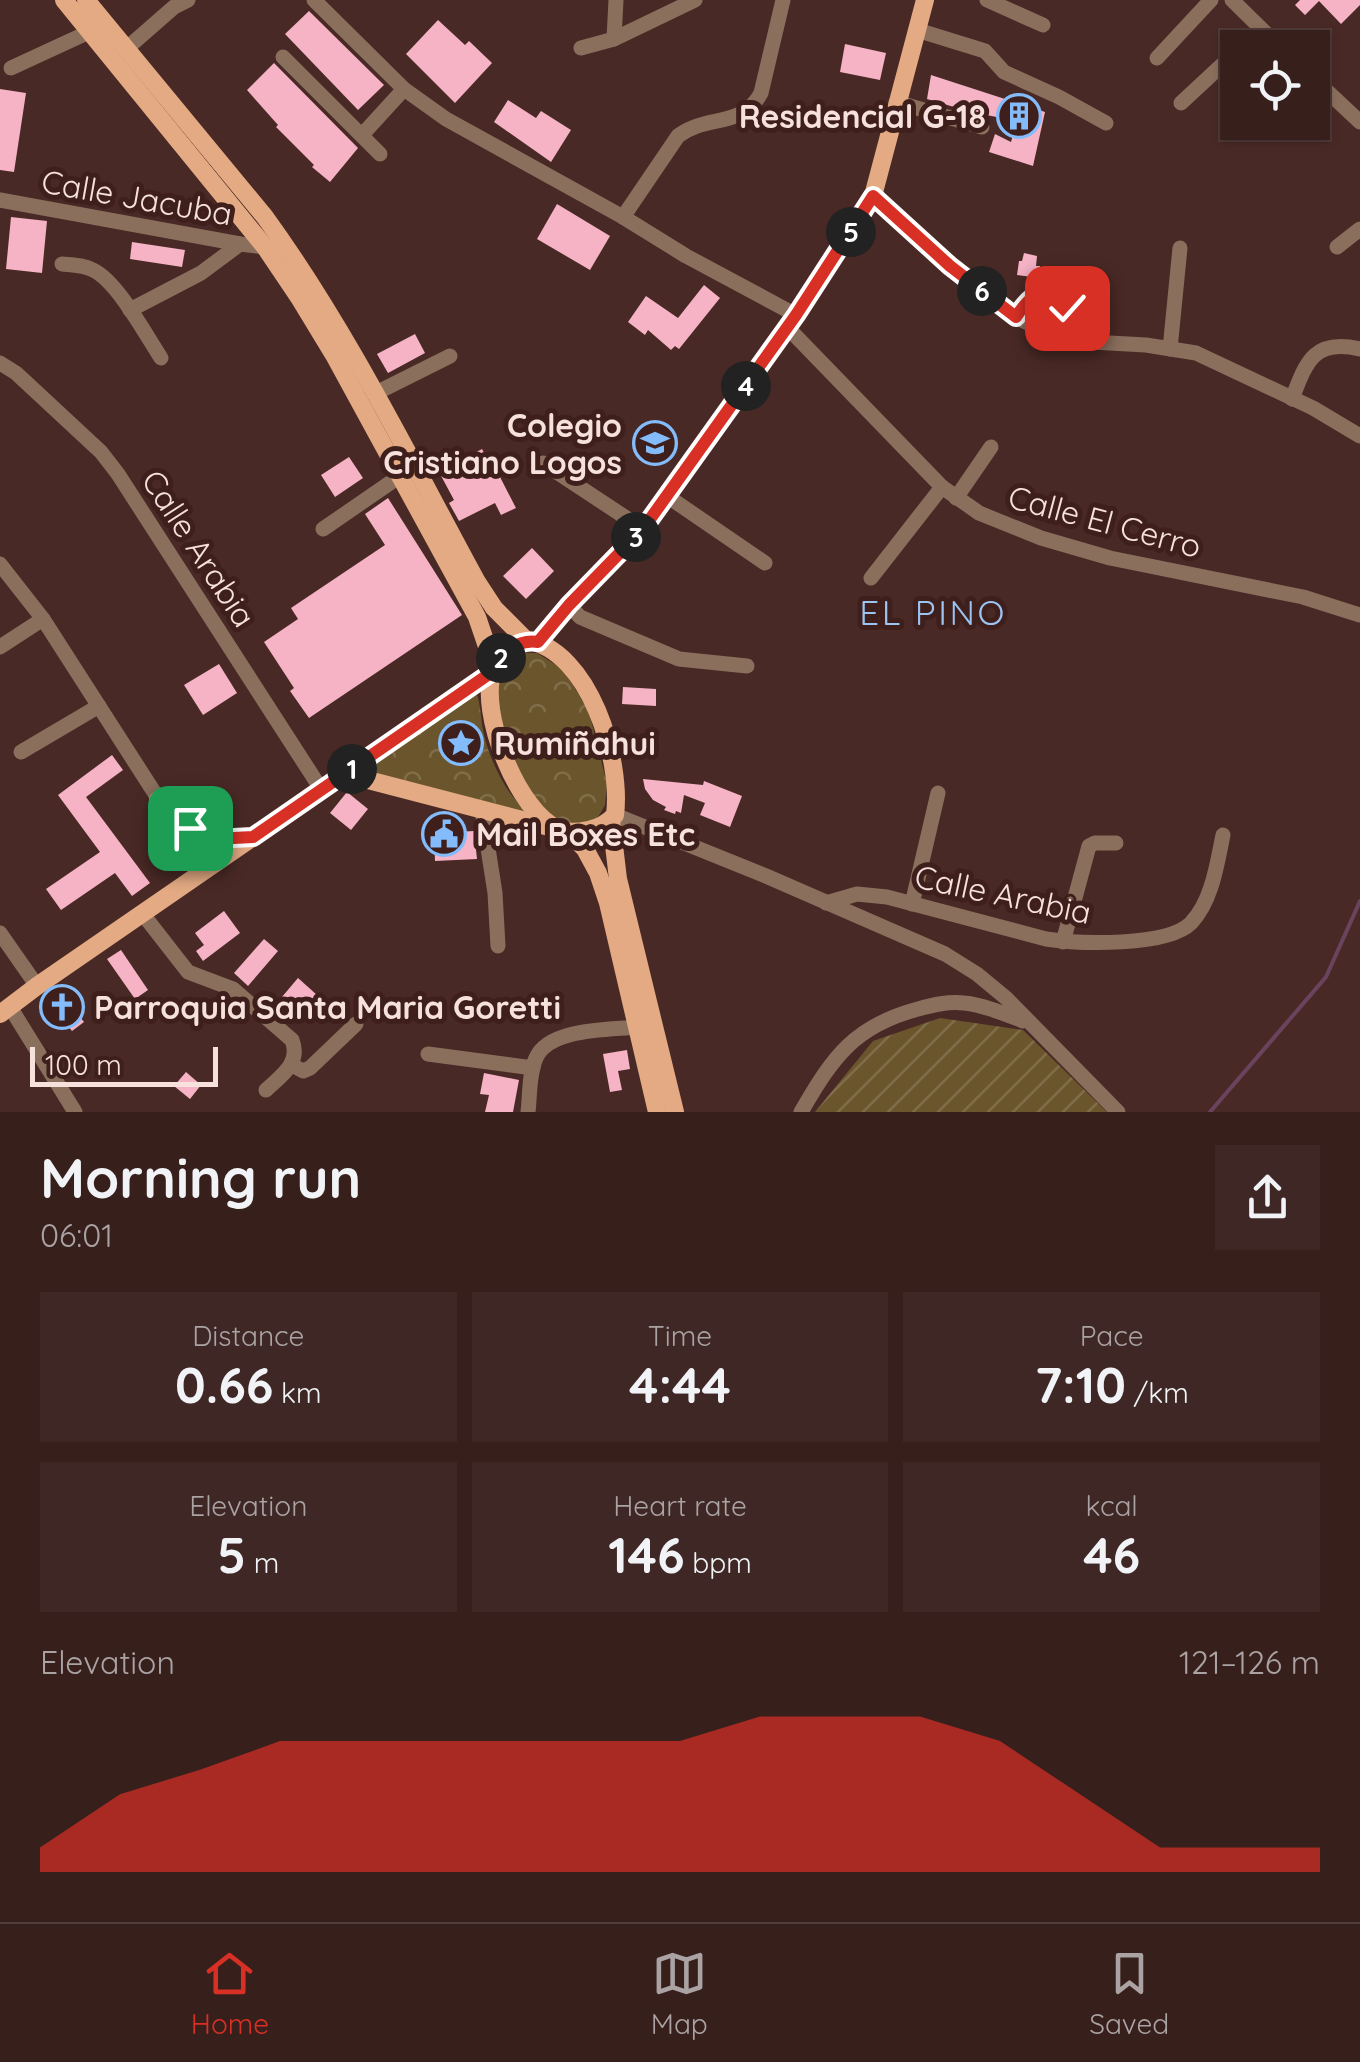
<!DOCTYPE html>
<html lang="en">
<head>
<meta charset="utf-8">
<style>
	body { margin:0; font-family:Quicksand,sans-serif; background:#3e2725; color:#f1f3f6; height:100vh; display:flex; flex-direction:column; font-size:38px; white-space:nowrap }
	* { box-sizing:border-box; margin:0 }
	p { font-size:32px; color:#aaa2a3 }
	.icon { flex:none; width:55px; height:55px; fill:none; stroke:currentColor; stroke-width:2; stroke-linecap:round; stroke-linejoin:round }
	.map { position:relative; height:1112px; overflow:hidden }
	.sheet { display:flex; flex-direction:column; background:#371f1c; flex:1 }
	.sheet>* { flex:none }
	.fabs { position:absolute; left:1220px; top:30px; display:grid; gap:20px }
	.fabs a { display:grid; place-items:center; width:110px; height:110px; border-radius:0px; background:#371f1c; box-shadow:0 2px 8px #0004,0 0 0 2px #513d3b; font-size:50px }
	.scale { position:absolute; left:30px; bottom:25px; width:188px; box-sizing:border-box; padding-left:10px; border:5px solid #f6e1dd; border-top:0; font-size:28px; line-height:35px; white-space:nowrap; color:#f6e1dd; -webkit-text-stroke:8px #3e1f1b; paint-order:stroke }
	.pin { position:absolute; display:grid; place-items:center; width:85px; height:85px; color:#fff; margin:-42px; border-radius:20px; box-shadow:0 5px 15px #0006 }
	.km { position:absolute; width:50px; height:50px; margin:-25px; border-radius:50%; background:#222; color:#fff; font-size:28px; line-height:50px; text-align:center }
	.round { display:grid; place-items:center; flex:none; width:105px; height:105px; border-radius:0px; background:#3e2725 }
	.headline { display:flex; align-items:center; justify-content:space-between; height:170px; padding:0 40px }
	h1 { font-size:55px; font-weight:700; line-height:75px }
	.stats { display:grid; grid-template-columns:repeat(3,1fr); gap:15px; height:170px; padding:10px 40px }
	.stats div { display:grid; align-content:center; border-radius:0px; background:#3e2725; text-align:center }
	.stats b { font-size:50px; font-weight:700 }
	.stats small { font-size:28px; font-weight:400 }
	.stats p { font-size:28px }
	.chart { height:280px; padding:20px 40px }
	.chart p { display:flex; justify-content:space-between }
	.chart svg { width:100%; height:180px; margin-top:10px; fill:#d93025; opacity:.7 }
	.tabs { display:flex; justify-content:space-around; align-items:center; height:140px; border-top:2px solid #513d3b; background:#371f1c; font-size:28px; color:#aaa2a3 }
	.tabs a { display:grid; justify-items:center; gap:5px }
	.tabs .selected { color:#d93025 }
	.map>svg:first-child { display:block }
	.park { fill:url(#park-crowns) }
	.garden { fill:url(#garden-furrows) }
	.pitch { fill:#6a552c }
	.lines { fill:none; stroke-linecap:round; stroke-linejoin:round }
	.stream { stroke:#6a445f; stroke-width:4 }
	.building { fill:#f5b3c5 }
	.minor { stroke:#8b6f5d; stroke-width:15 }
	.major { stroke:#e3aa83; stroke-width:18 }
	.route-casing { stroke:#fff; stroke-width:20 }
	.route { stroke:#d93025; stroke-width:12 }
	.labels { text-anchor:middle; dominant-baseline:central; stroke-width:10; stroke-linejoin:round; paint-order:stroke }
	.poi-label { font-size:32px; font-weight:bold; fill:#f6e1dd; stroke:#3e1f1b; text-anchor:start }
	.street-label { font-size:32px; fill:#f6e1dd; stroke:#3e1f1b }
	.neighbourhood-label { font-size:35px; letter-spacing:2.5px; fill:#9bc4f3; stroke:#3e1f1b }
</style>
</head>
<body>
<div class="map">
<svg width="1360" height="1112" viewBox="0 0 1360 1112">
	<defs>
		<pattern id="park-crowns" width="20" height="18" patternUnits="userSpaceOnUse" patternTransform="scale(2.5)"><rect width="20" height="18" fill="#6a552c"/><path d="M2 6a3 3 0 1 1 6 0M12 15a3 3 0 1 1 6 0" fill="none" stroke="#806d4a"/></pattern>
		<pattern id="garden-furrows" width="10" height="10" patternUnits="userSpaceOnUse" patternTransform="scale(2.5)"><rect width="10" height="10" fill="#6a552c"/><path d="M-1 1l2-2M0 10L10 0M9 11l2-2" fill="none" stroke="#806d4a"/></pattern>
	</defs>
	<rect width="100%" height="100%" fill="#492925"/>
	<!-- park -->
	<g class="park">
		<path d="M537 653 564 670 589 712 607 784 605 805 597 819C592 821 587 823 582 823 530 828 503 744 499 705 498 699 496 689 497 682 499 671 511 657 522 654 527 652 532 653 537 653Z"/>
		<path d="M477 694C481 707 481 722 484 735 490 760 505 792 524 809V813L373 774 370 767Z"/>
	</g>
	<!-- garden -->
	<path class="garden" d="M940 1018 1023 1030 1107 1112H815L873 1041Z"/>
	<!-- pitch -->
	<path class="pitch" d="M568 704 578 729 530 748 520 722Z"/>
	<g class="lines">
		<!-- stream -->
		<path class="stream" d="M1210 1112 1326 977 1360 901"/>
	</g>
	<!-- building -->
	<g class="building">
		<path d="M1300 0H1360V5L1341 24 1319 1 1305 15 1295 5Z"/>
		<path d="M309 11 384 85 358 110 285 34Z"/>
		<path d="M438 20 465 45 469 41 492 63 455 103 406 54Z"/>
		<path d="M845 44 886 53 880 80 840 72Z"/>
		<path d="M274 63 358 148 330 182 312 167 314 165 276 127 278 125 247 90Z"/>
		<path d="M931 75 1045 112 1033 166 989 152 995 134 1011 142 1017 121 971 112 927 99Z"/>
		<path d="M0 89 26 93 14 172 0 170Z"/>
		<path d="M508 100 536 118 541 111 571 130 551 162 494 122Z"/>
		<path d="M557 204 610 236 590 270 537 239Z"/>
		<path d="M11 217 47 221 42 273 6 269Z"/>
		<path d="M132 242 185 250 182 267 130 259Z"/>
		<path d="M1024 253 1037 256 1036 266H1040L1039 278 1017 275 1019 261H1022Z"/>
		<path d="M704 285 720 298 679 349 675 346 671 350 648 330 645 335 628 322 646 296 678 318Z"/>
		<path d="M1083 287 1107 292 1105 321 1095 320 1093 330 1082 328Z"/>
		<path d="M415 334 425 353 388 373 377 354Z"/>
		<path d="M482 449 497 478 500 477 516 508 501 515 495 503 459 521 449 503 454 500 439 472Z"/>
		<path d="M349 457 363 478 335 497 321 475Z"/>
		<path d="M388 498 462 615 309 718 290 691 294 688 264 642 298 619 291 608 385 545 365 514Z"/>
		<path d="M532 548 554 571 526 599 503 576Z"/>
		<path d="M219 664 237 693 203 715 184 685Z"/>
		<path d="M623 687 656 689V706L622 704Z"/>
		<path d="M112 755 123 770 86 797 150 883 132 896 115 873 61 910 46 889 100 852 58 795Z"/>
		<path d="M643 779 703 785 704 781 742 796 730 827 700 815 705 803 684 795 681 813 676 811 675 814 664 810 666 807 653 800 645 789Z"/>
		<path d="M347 792 368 809 351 830 330 813Z"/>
		<path d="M474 831 477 859 435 861 434 833Z"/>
		<path d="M224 911 240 933 203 961 196 951 204 945 195 933Z"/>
		<path d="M264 939 278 951 248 986 234 973Z"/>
		<path d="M121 950 148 990 135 999 107 959Z"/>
		<path d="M298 978 317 995 295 1021 276 1004Z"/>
		<path d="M57 987 84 1022 72 1031 45 996Z"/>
		<path d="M627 1050 630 1069 618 1071 622 1090 610 1092 603 1054Z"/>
		<path d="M186 1072 201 1085 190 1099 174 1086Z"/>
		<path d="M484 1073 519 1080 513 1112H485L489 1095 480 1094Z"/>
	</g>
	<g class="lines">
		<!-- minor -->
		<g class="minor">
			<path d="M314 0 404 89 446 119 623 217 686 256 796 315"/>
			<path d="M987 0 1043 25"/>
			<path d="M1232 0 1281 48"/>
			<path d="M917 30 985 51 1004 72 1059 97 1106 123"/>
			<path d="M614 39 616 0"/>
			<path d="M581 48 614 39 695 0"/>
			<path d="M126 49 174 7 188 0"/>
			<path d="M283 57 380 154"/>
			<path d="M1157 58 1211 0"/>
			<path d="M11 68 89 32"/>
			<path d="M1312 77 1360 122"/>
			<path d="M896 102 982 127"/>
			<path d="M1181 103 1238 50"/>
			<path d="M362 135 404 89"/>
			<path d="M873 196 950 266 1015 317 1058 337 1091 342 1146 345 1196 353 1313 408 1360 436"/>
			<path d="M0 200 240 244 272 248"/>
			<path d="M623 217 678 136C706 114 742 129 761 93L783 0"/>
			<path d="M1337 247 1360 229"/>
			<path d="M62 264C73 265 84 265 93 270 117 281 146 335 161 358"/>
			<path d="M130 310 201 273 240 244"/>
			<path d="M1015 317C1030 295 1050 277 1067 309V322L1058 337"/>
			<path d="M787 327 942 487 979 513 1041 538 1110 558 1303 597 1360 615"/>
			<path d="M1170 349 1180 248"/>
			<path d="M0 363 16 373 101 452 118 474 321 789"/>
			<path d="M374 394 450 356"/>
			<path d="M1292 399C1306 362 1314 338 1360 349"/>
			<path d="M543 463 643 529"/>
			<path d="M667 496 765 563"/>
			<path d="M956 498 991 447"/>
			<path d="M323 529 400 476"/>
			<path d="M0 564 43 619 204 870"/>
			<path d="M871 578 942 487"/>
			<path d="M569 605 580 617 679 659 747 666"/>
			<path d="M0 647 43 619"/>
			<path d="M21 752 99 706"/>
			<path d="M482 810 495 893 498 946"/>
			<path d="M615 815 766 876 945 954 977 974 1006 998 1118 1112"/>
			<path d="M826 903 857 894 887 897 1046 939C1079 944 1167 947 1191 923 1212 901 1217 864 1223 835"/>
			<path d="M912 904 938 793"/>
			<path d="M142 913 188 972 233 989 292 1040C301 1063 282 1075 266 1090"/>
			<path d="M0 933 37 986"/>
			<path d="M1063 942 1089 846 1095 843H1116"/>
			<path d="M10 1007 75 1112"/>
			<path d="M428 1054 533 1068"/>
			<path d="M292 1065 303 1071 310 1068 356 1024"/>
			<path d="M528 1112C530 1095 529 1073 536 1058 549 1028 609 1030 637 1027"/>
			<path d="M801 1112C833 1057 854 1026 918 1009 933 1005 949 1001 964 1003 984 1005 1005 1014 1023 1021"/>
		</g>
		<!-- major -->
		<g class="major">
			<path d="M64 0 265 247 300 299 334 355 477 617 494 667"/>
			<path d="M86 0 265 217C347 330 410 459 477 582L494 608 526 640"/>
			<path d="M526 640C590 650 622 760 615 815 607 824 599 828 588 830 579 832 567 833 558 829 518 812 478 712 493 671 498 656 512 647 526 640Z"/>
			<path d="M538 642 569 605 643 529 796 315 873 196 925 0"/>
			<path d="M345 774 553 828"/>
			<path d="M158 800C194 831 198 842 248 837"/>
			<path d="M611 820 618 879 675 1112"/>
			<path d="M567 831 585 849 598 873 608 903 657 1112"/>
			<path d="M0 1014 37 986 493 672"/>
		</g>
	</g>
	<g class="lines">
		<!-- route casing -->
		<g class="route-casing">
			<path id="route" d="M190 828 214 839 253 837 492 672C502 653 516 639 538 642L569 605 643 529 796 315 873 196 950 266 1016 317C1030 295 1050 277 1067 308"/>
		</g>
		<!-- route -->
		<use href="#route" class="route"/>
	</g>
	<!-- icons -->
	<defs>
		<g id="building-ring" transform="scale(2.25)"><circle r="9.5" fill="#3e1f1b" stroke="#84bcfb" stroke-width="1.5"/><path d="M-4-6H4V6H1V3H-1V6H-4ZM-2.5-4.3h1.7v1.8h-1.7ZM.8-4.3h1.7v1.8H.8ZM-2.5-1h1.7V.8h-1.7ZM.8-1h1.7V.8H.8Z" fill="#84bcfb"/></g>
		<g id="school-ring" transform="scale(2.25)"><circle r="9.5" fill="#3e1f1b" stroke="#84bcfb" stroke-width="1.5"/><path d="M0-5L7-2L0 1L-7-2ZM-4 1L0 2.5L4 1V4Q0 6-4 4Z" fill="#84bcfb"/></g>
		<g id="sight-ring" transform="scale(2.25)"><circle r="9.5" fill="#3e1f1b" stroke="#84bcfb" stroke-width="1.5"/><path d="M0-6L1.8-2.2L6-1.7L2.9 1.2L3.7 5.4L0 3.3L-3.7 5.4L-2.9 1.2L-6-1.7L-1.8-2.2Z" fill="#84bcfb"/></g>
		<g id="civic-ring" transform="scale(2.25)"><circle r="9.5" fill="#3e1f1b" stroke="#84bcfb" stroke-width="1.5"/><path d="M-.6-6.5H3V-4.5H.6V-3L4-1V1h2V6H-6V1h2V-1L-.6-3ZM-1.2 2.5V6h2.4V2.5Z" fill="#84bcfb"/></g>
		<g id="church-ring" transform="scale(2.25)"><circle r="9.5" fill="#3e1f1b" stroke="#84bcfb" stroke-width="1.5"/><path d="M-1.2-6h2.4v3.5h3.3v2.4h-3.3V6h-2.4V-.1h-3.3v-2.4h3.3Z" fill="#84bcfb"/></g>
	</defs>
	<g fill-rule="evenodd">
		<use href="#building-ring" x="1019" y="116"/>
		<use href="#school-ring" x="655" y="443"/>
		<use href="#sight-ring" x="461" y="743"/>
		<use href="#civic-ring" x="444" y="834"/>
		<use href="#church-ring" x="62" y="1007"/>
	</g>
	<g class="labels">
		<!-- poi labels -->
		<g class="poi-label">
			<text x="986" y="116" text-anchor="end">Residencial G-18</text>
			<text x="622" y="425" text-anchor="end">Colegio<tspan x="622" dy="37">Cristiano Logos</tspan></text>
			<text x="494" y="743">Rumiñahui</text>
			<text x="476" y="834">Mail Boxes Etc</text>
			<text x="94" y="1007">Parroquia Santa Maria Goretti</text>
		</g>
		<!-- street labels -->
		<g class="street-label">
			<text transform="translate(137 197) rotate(10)">Calle Jacuba</text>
			<text transform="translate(1105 521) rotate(15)">Calle El Cerro</text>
			<text transform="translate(199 548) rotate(57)">Calle Arabia</text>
			<text transform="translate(1003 894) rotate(12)">Calle Arabia</text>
		</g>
		<!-- neighbourhood labels -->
		<g class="neighbourhood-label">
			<text x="933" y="612">EL PINO</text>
		</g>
	</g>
</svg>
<div class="fabs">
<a><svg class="icon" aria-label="locate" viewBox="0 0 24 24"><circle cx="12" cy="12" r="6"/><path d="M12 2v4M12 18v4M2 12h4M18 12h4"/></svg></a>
</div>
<div class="scale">100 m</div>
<div class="pin" style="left:190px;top:828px;background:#1e9e55"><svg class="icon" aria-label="arrive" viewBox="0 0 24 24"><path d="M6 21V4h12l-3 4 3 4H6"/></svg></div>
<div class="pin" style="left:1067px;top:308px;background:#d93025"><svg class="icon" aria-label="check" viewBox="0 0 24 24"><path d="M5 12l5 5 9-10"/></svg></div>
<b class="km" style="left:352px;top:769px">1</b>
<b class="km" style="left:501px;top:658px">2</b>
<b class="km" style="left:636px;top:537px">3</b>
<b class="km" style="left:746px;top:386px">4</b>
<b class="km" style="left:851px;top:232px">5</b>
<b class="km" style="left:982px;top:291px">6</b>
</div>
<section class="sheet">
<div class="headline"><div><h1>Morning run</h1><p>06:01</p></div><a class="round"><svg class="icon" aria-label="share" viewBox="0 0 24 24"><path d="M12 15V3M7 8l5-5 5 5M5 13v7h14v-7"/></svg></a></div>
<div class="stats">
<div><p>Distance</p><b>0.66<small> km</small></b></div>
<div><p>Time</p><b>4:44</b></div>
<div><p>Pace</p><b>7:10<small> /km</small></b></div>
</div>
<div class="stats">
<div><p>Elevation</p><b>5<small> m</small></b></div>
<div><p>Heart rate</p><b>146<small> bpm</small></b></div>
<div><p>kcal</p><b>46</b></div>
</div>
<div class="chart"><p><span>Elevation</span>121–126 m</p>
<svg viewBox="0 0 160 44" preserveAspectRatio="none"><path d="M0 44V38L10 25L20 19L30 12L40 12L50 12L60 12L70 12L80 12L90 6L100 6L110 6L120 12L130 25L140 38L150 38L160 38V44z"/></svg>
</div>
</section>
<nav class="tabs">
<a class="selected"><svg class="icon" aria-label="home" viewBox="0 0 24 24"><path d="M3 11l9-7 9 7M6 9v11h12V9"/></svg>Home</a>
<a><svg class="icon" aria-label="map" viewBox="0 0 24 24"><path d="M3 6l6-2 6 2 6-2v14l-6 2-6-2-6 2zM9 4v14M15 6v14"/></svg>Map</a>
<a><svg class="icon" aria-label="saved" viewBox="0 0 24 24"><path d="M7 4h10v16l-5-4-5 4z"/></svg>Saved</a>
</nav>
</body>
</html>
